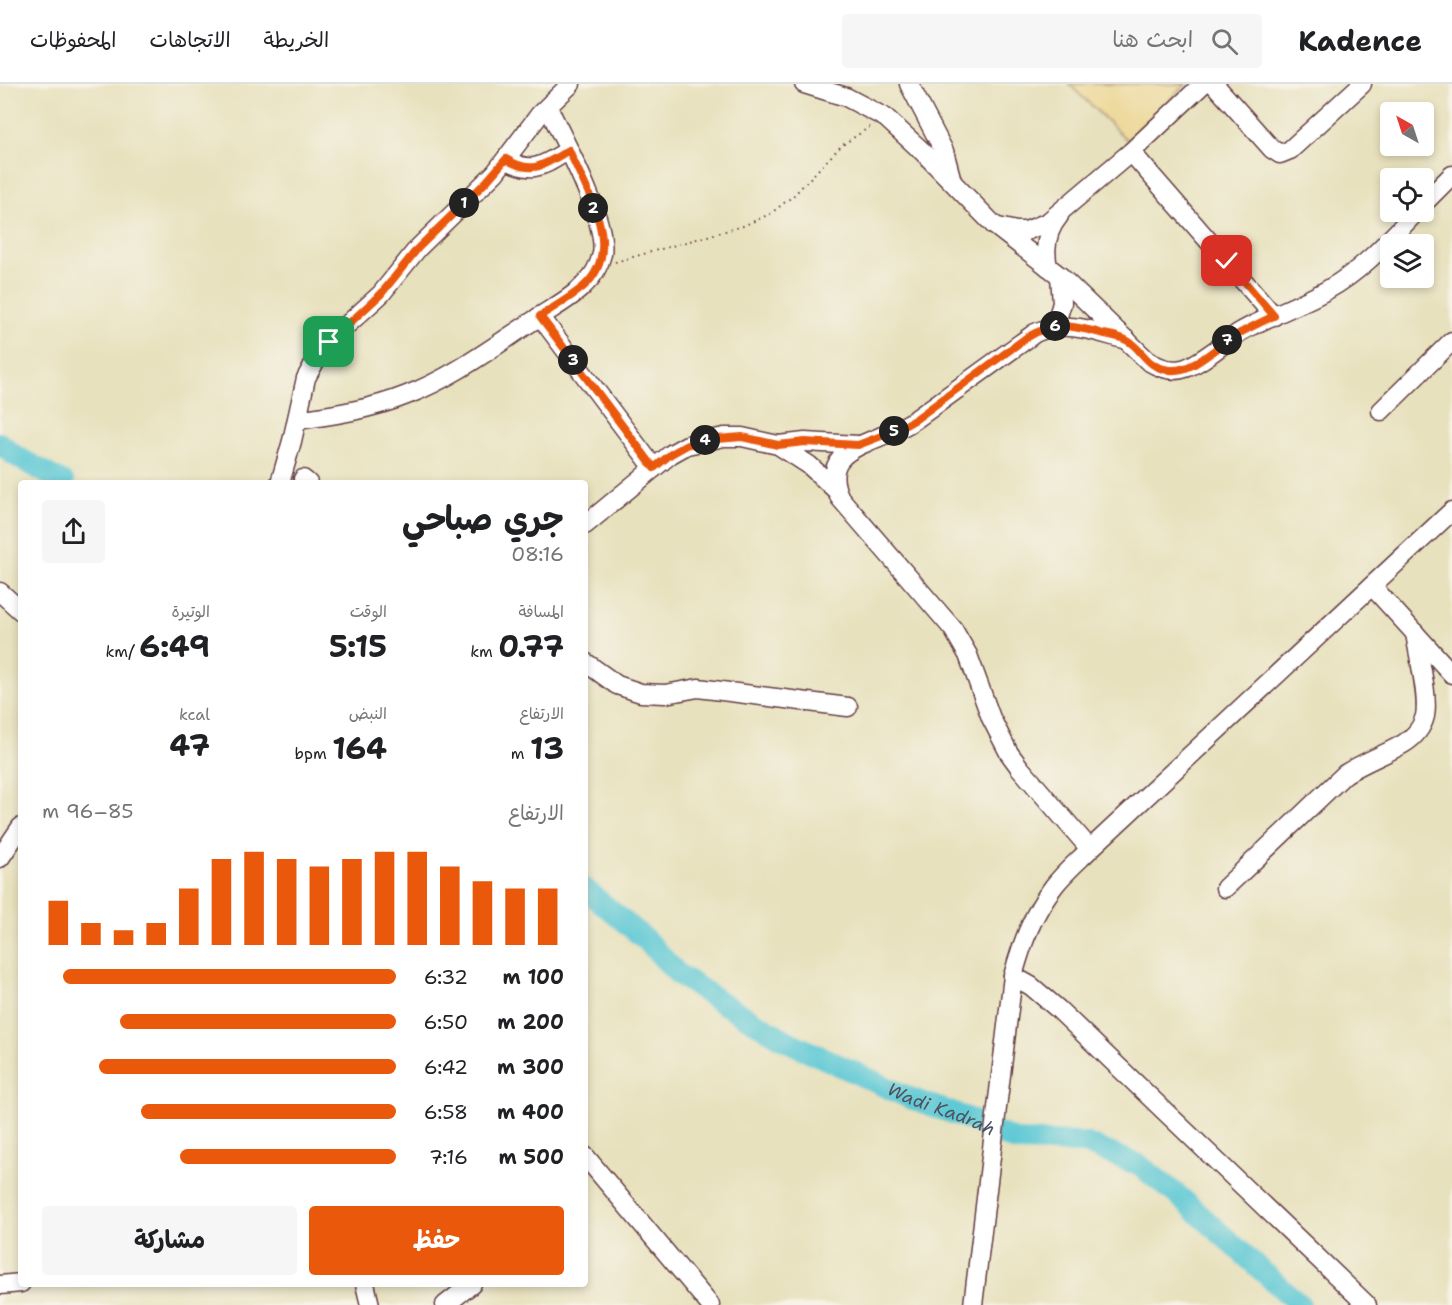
<!DOCTYPE html>
<html lang="ar">
<head>
<meta charset="utf-8">
<style>
	body { margin:0; font-family:"Shantell Sans","Playpen Sans Arabic",sans-serif; background:#f6f6f6; color:#202124; direction:rtl; height:100vh; display:flex; flex-direction:column; font-size:22px; white-space:nowrap }
	* { box-sizing:border-box; margin:0 }
	p { font-size:20px; color:#757577 }
	.icon { flex:none; width:33px; height:33px; fill:none; stroke:currentColor; stroke-width:2; stroke-linecap:round; stroke-linejoin:round }
	.map { position:relative; flex:1; overflow:hidden; direction:ltr }
	.sheet { position:absolute; left:18px; top:396px; width:570px; height:807px; display:flex; flex-direction:column; background:#fff; border-radius:6px; box-shadow:0 3px 9px #0003; direction:rtl }
	.sheet>* { flex:none }
	.needle { width:39px; rotate:321deg }
	.controls { position:absolute; left:1380px; top:18px; display:grid; gap:12px }
	.controls a { display:grid; place-items:center; width:54px; height:54px; border-radius:6px; background:#fff; box-shadow:0 3px 9px #0003; font-size:30px }
	.pin { position:absolute; display:grid; place-items:center; width:51px; height:51px; color:#fff; margin:-26px; border-radius:12px; box-shadow:0 3px 9px #0006 }
	.km { position:absolute; width:30px; height:30px; margin:-15px; border-radius:50%; background:#222; color:#fff; font-size:16px; line-height:30px; text-align:center }
	.round { display:grid; place-items:center; flex:none; width:63px; height:63px; border-radius:6px; background:#f6f6f6 }
	.summary { display:flex; align-items:center; justify-content:space-between; height:102px; padding:0 24px }
	h1 { font-size:33px; font-weight:700; line-height:45px }
	.figures { display:grid; grid-template-columns:repeat(3,1fr); gap:9px; height:102px; padding:6px 24px }
	.figures div { display:grid; align-content:center }
	.figures b { font-size:30px; font-weight:700 }
	.figures small { font-size:16px; font-weight:400 }
	.figures p { font-size:16px }
	.chart { height:168px; padding:12px 24px }
	.chart p { display:flex; justify-content:space-between }
	.chart svg { width:100%; height:108px; margin-top:6px; stroke:#ea580c; stroke-width:6 }
	.button { display:flex; gap:12px; margin-top:auto; padding:12px 24px }
	.button a { flex:1; height:69px; border-radius:6px; background:#ea580c; color:#fff; font-size:24px; font-weight:700; line-height:69px; text-align:center }
	.button a+a { background:#f6f6f6; color:#202124 }
	ul { padding:0 24px; list-style:none; font-size:20px }
	li { display:grid; grid-template-columns:96px 72px 1fr; align-items:center; height:45px }
	li i { height:15px; border-radius:8px; background:#ea580c }
	header { display:flex; align-items:center; gap:36px; box-sizing:border-box; height:84px; padding:0 30px; background:#fff; border-bottom:2px solid #e0e0e0 }
	header strong { font-size:28px }
	nav { display:flex; gap:33px; margin-inline-start:auto; font-size:21px }
	.search { width:420px; height:54px; background:#f6f6f6; display:flex; align-items:center; gap:15px; box-sizing:border-box; padding:0 21px; border-radius:6px; color:#757577; font-size:22px }
	.map>svg:first-child { display:block }
	.sand { fill:#eeda9e; stroke:#9c7c64; stroke-width:1.5 }
	.lines { fill:none; stroke-linecap:round; stroke-linejoin:round }
	.river { stroke:#5cc8d4; stroke-width:22 }
	.minor-casing { stroke:#623c41; stroke-width:21 }
	.path { stroke:#623c41; stroke-width:2; stroke-dasharray:1.5 4.5; stroke-linecap:butt }
	.minor { stroke:#fff; stroke-width:18 }
	.route-casing { stroke:#fff; stroke-width:12 }
	.route { stroke:#ea580c; stroke-width:8 }
	.labels { text-anchor:middle; dominant-baseline:central; stroke-width:4.5; stroke-linejoin:round; paint-order:stroke }
	.water-label { font-size:18px; font-style:italic; fill:#4f525e; stroke:#f7f3e8 }
</style>
</head>
<body>
<header>
<strong>Kadence</strong>
<div class="search"><svg class="icon" aria-label="search" viewBox="0 0 24 24"><circle cx="10" cy="10" r="6"/><path d="M15 15l6 6"/></svg>ابحث هنا</div>
<nav><a>الخريطة</a><a>الاتجاهات</a><a>المحفوظات</a></nav>
</header>
<div class="map">
<svg width="1452" height="1221" viewBox="0 0 1452 1221">
	<rect width="100%" height="100%" fill="#f7f3e8"/>
	<filter id="ink" filterUnits="userSpaceOnUse"><feTurbulence type="fractalNoise" baseFrequency=".0167" numOctaves="2"/><feDisplacementMap in="SourceGraphic" scale="12" xChannelSelector="R" yChannelSelector="G"/><feConvolveMatrix kernelMatrix="1 2 1 2 8 2 1 2 1" color-interpolation-filters="sRGB"/></filter>
	<filter id="wash" filterUnits="userSpaceOnUse"><feTurbulence type="fractalNoise" baseFrequency=".008" numOctaves="4" result="noise"/><feDisplacementMap in="SourceGraphic" scale="24" xChannelSelector="R" yChannelSelector="G"/><feGaussianBlur stdDeviation="1.35" result="paint"/><feColorMatrix in="noise" values="0 0 0 0 0 0 0 0 0 0 0 0 0 0 0 0 0 1.4 0 .05"/><feComposite in="paint" operator="in"/></filter>
	<g filter="url(#wash)">
		<rect width="100%" height="100%" fill="#e8e1bd"/>
		<!-- sand -->
		<path class="sand" d="M1069 0H1186L1127 56Z"/>
		<g class="lines">
			<!-- river -->
			<g class="river">
				<path d="M0 359 14 371 64 399"/>
				<path id="s1" d="M585 805 646 856 678 890 722 919 791 959 912 1015 967 1034 1016 1057 1084 1059 1139 1081 1180 1113 1300 1221"/>
			</g>
		</g>
	</g>
	<g filter="url(#ink)">
		<g class="lines">
			<!-- minor casing -->
			<g class="minor-casing">
				<g id="minor">
					<path d="M804 0 846 13 886 34 922 67 994 141 1060 192 1148 277C1158 283 1170 288 1182 285 1198 282 1225 258 1240 248 1268 232 1299 222 1327 206 1362 187 1389 156 1416 128"/>
					<path d="M909 0 944 67 952 97"/>
					<path d="M1214 0 1272 65 1280 70 1290 66 1362 0"/>
					<path d="M1131 68 1274 232"/>
					<path d="M506 75C533 92 545 80 569 66"/>
					<path d="M1424 119 1452 91"/>
					<path d="M998 143 1016 147H1026L1048 138 1131 68 1203 0"/>
					<path d="M1048 183C1044 164 1046 147 1059 132"/>
					<path d="M540 232 654 384"/>
					<path d="M1055 242 1062 219 1060 192"/>
					<path d="M1381 327 1452 257"/>
					<path d="M297 336C334 331 372 325 407 311 454 293 494 262 536 235 552 224 571 215 584 201 593 193 599 182 602 170 608 137 563 55 548 23"/>
					<path d="M779 361 805 358 858 361"/>
					<path d="M303 395 308 399"/>
					<path d="M280 399 292 357 306 294 321 267 338 249 381 210 418 164 495 89 540 30 571 0"/>
					<path d="M585 441 671 370 687 361 724 353H742L778 361 809 381 836 406"/>
					<path d="M1372 502 1452 590"/>
					<path d="M0 508 21 527"/>
					<path d="M585 578 617 601 641 609 665 610 698 604 848 623"/>
					<path d="M1090 765 1020 684 1009 669 991 634 968 571 953 545 840 414C820 372 856 363 887 350 897 346 907 341 916 335L1035 249C1067 235 1096 248 1127 256"/>
					<path d="M0 774 21 743"/>
					<path d="M1225 804 1345 690C1364 678 1384 671 1403 660 1413 654 1422 644 1425 632 1429 612 1418 570 1415 549"/>
					<path d="M1013 892 1031 902 1058 925 1367 1221"/>
					<path d="M585 1072 710 1221"/>
					<path d="M365 1200 370 1221"/>
					<path d="M0 1201 21 1199"/>
					<path d="M445 1221 472 1200"/>
					<path d="M973 1221 1013 892C1022 859 1033 829 1054 802 1064 789 1078 777 1090 765L1452 427"/>
				</g>
			</g>
			<!-- path -->
			<path class="path" d="M615 178 743 142 770 130 793 112 841 62 871 42"/>
			<!-- minor -->
			<use href="#minor" class="minor"/>
		</g>
	</g>
	<g class="lines" filter="url(#ink)">
		<!-- route casing -->
		<g class="route-casing">
			<path id="route" d="M329 258 381 210 418 164 486 98 506 75C533 92 545 80 569 66 586 107 626 166 583 203 570 214 554 223 540 232L654 384 671 370 687 361 705 356 742 353 778 361 805 358 858 361 897 346 916 335 1026 254C1053 237 1070 241 1100 249 1108 251 1118 252 1126 256 1143 264 1145 284 1170 286 1193 288 1212 266 1230 255 1244 246 1259 239 1274 232L1227 177"/>
		</g>
		<!-- route -->
		<use href="#route" class="route"/>
	</g>
	<g class="labels">
		<!-- water labels -->
		<g class="water-label">
			<text stroke="none"><textPath href="#s1" startOffset="423">Wadi Kadrah</textPath></text>
		</g>
	</g>
</svg>
<div class="controls">
<a><svg class="needle" viewBox="-14 -14 28 28"><path d="M0-13l5 13h-10z" fill="#e53935"/><path d="M0 13l5-13h-10z" fill="#757577"/></svg></a>
<a><svg class="icon" aria-label="locate" viewBox="0 0 24 24"><circle cx="12" cy="12" r="6"/><path d="M12 2v4M12 18v4M2 12h4M18 12h4"/></svg></a>
<a><svg class="icon" aria-label="layers" viewBox="0 0 24 24"><path d="M12 4l9 5-9 5-9-5zM3 14l9 5 9-5"/></svg></a>
</div>
<div class="pin" style="left:329px;top:258px;background:#1e9e55"><svg class="icon" aria-label="arrive" viewBox="0 0 24 24"><path d="M6 21V4h12l-3 4 3 4H6"/></svg></div>
<div class="pin" style="left:1227px;top:177px;background:#d93025"><svg class="icon" aria-label="check" viewBox="0 0 24 24"><path d="M5 12l5 5 9-10"/></svg></div>
<b class="km" style="left:464px;top:119px">1</b>
<b class="km" style="left:593px;top:124px">2</b>
<b class="km" style="left:573px;top:276px">3</b>
<b class="km" style="left:705px;top:356px">4</b>
<b class="km" style="left:894px;top:347px">5</b>
<b class="km" style="left:1055px;top:242px">6</b>
<b class="km" style="left:1227px;top:256px">7</b>
<section class="sheet">
<div class="summary"><div><h1>جري صباحي</h1><p>08:16</p></div><a class="round"><svg class="icon" aria-label="share" viewBox="0 0 24 24"><path d="M12 15V3M7 8l5-5 5 5M5 13v7h14v-7"/></svg></a></div>
<div class="figures">
<div><p>المسافة</p><b>0.77<small> km</small></b></div>
<div><p>الوقت</p><b>5:15</b></div>
<div><p>الوتيرة</p><b>6:49<small> /km</small></b></div>
</div>
<div class="figures">
<div><p>الارتفاع</p><b>13<small> m</small></b></div>
<div><p>النبض</p><b>164<small> bpm</small></b></div>
<div><p>kcal</p><b>47</b></div>
</div>
<div class="chart"><p><span>الارتفاع</span>85–96 m</p>
<svg viewBox="0 0 160 44" preserveAspectRatio="none"><path d="M5 44V26M15 44V35M25 44V38M35 44V35M45 44V21M55 44V9M65 44V6M75 44V9M85 44V12M95 44V9M105 44V6M115 44V6M125 44V12M135 44V18M145 44V21M155 44V21"/></svg>
</div>
<ul>
<li><b>100 m</b>6:32<i style="width:94%"></i></li>
<li><b>200 m</b>6:50<i style="width:78%"></i></li>
<li><b>300 m</b>6:42<i style="width:84%"></i></li>
<li><b>400 m</b>6:58<i style="width:72%"></i></li>
<li><b>500 m</b>7:16<i style="width:61%"></i></li>
</ul>
<div class="button"><a>حفظ</a><a>مشاركة</a></div>
</section>
</div>
</body>
</html>
